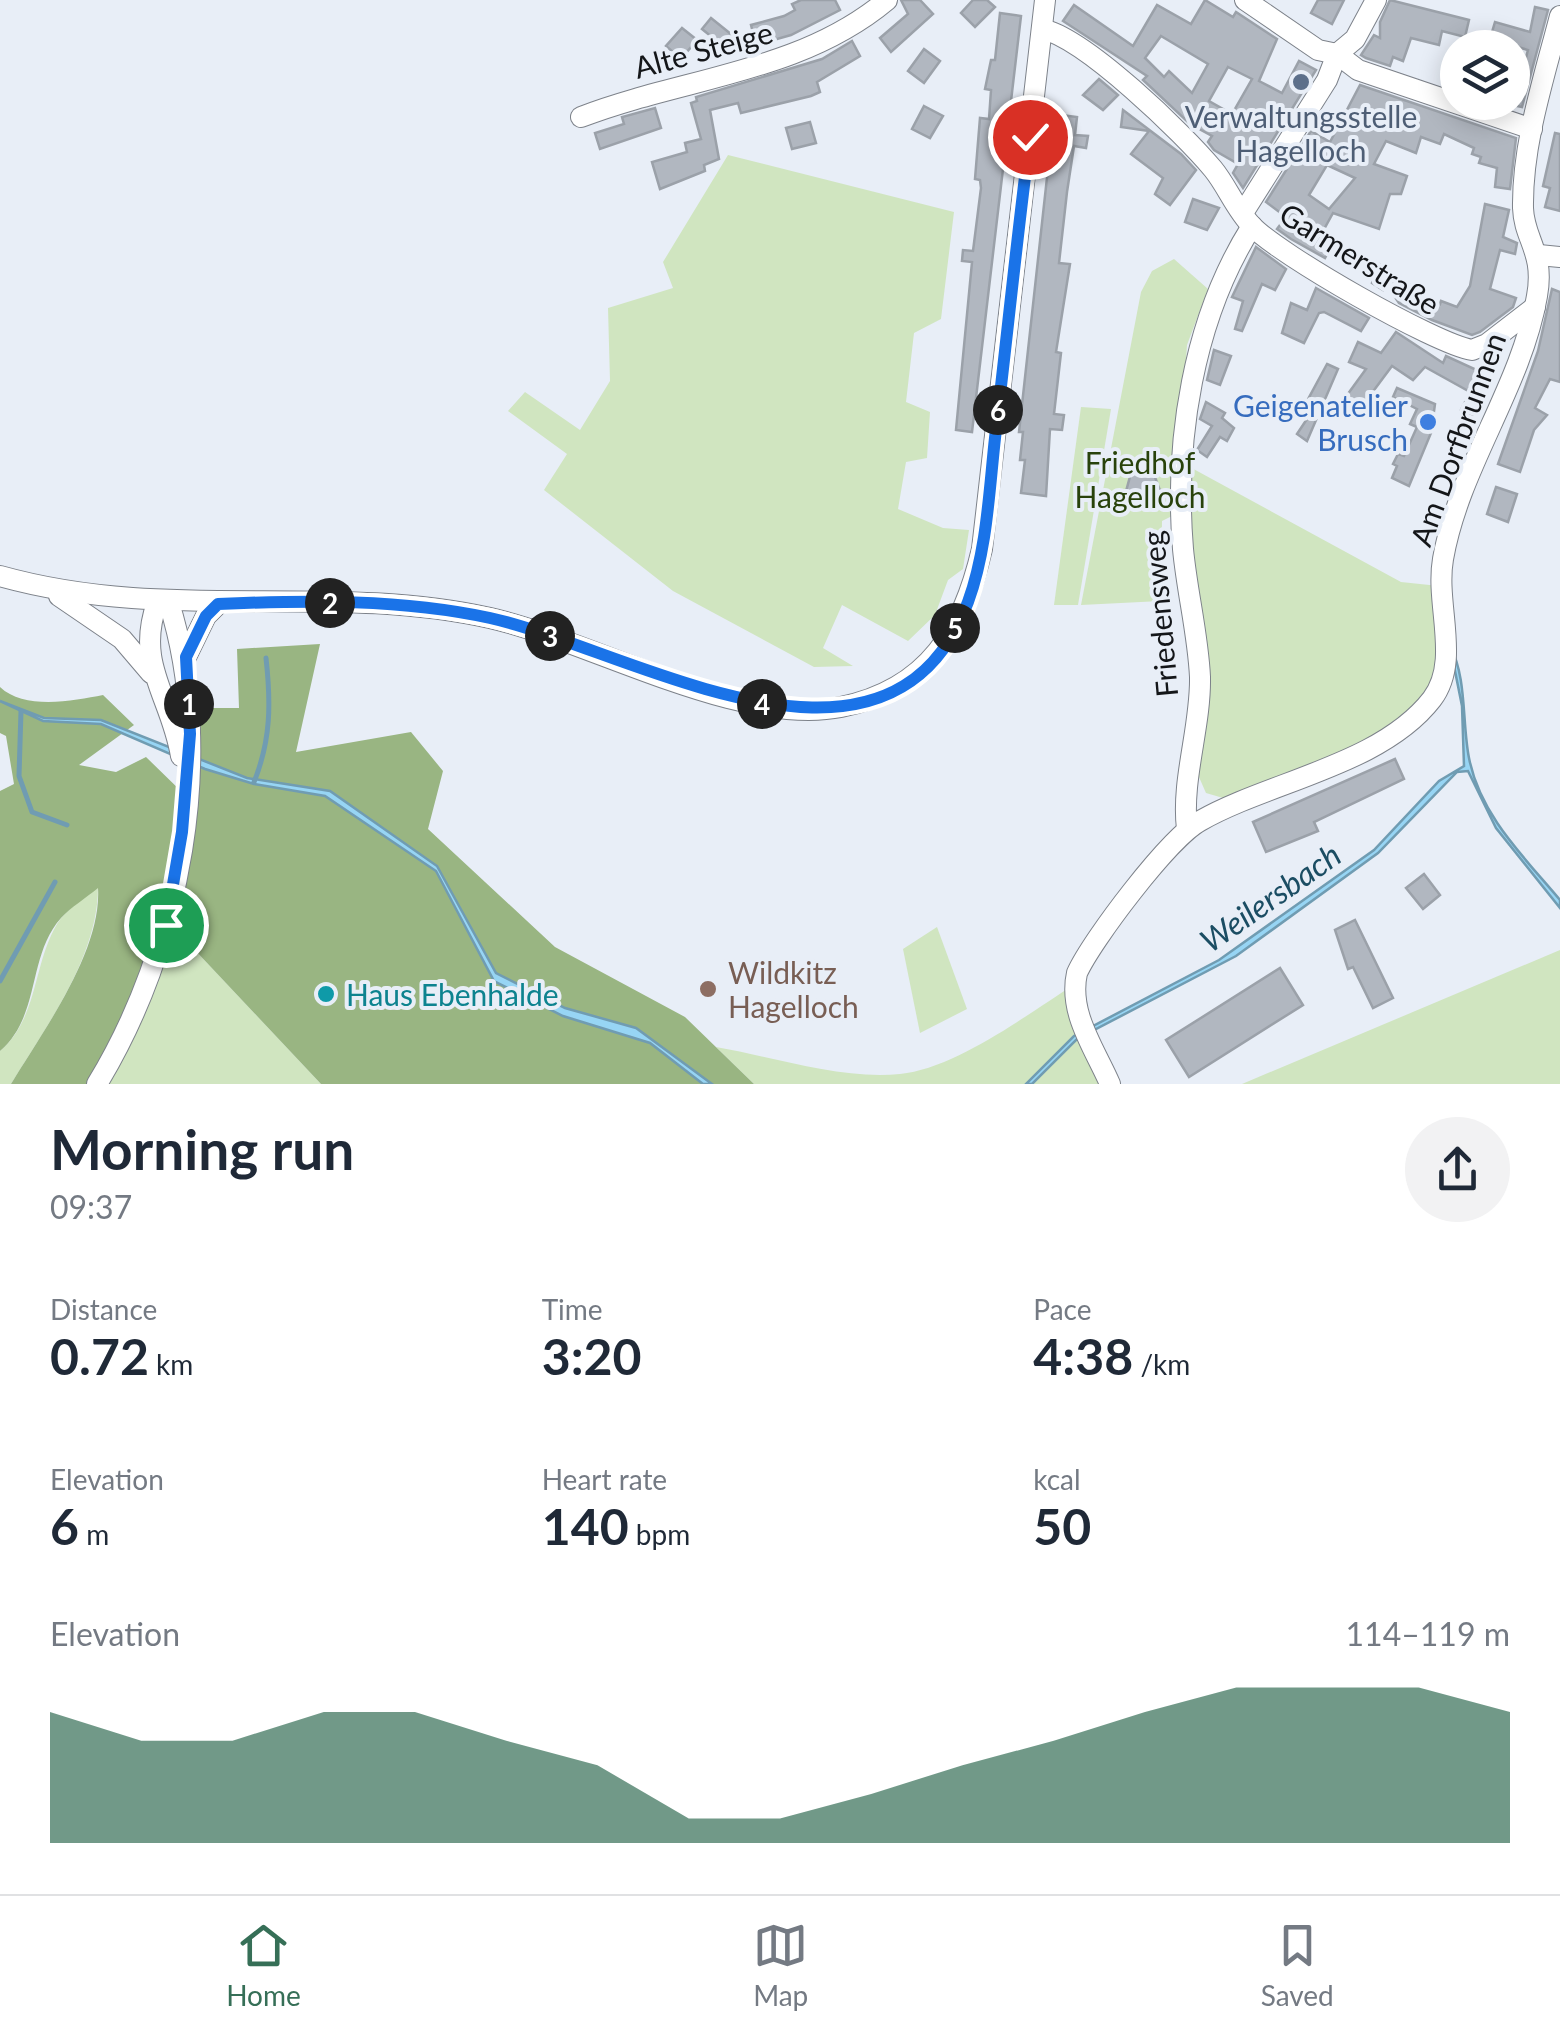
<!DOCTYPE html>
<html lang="en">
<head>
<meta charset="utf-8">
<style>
	body { margin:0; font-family:Lato,sans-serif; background:#f2f2f3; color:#1f2937; height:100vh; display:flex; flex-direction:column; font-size:38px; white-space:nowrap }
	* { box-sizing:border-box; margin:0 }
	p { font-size:32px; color:#747a83 }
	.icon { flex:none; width:55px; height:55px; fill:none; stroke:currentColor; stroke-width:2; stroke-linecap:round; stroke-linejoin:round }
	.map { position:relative; height:1084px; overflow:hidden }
	.panel { display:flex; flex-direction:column; background:#fff; flex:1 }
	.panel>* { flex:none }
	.buttons { position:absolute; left:1440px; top:30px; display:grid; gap:20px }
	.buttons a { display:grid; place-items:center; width:90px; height:90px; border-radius:50%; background:#fff; box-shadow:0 5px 25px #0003; font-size:50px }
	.pin { position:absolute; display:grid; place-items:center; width:85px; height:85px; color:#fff; margin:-42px; border:5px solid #fff; border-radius:50%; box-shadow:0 2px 10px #0007 }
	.km { position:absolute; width:50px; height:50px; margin:-25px; border-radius:50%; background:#222; color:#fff; font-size:28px; line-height:50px; text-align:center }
	.round { display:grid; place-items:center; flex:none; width:105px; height:105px; border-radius:52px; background:#f2f2f3 }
	.overview { display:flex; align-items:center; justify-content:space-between; height:170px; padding:0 50px }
	h1 { font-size:55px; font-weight:700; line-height:75px }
	.figures { display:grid; grid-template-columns:repeat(3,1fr); gap:15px; height:170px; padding:10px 50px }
	.figures div { display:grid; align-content:center }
	.figures b { font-size:50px; font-weight:700 }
	.figures small { font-size:28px; font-weight:400 }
	.figures p { font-size:28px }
	.chart { height:280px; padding:20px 50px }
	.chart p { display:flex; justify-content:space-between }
	.chart svg { width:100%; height:180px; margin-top:10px; fill:#366f57; opacity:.7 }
	.menu { display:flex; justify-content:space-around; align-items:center; height:140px; border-top:2px solid #e0e1e3; background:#fff; font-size:28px; color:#747a83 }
	.menu a { display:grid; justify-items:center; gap:5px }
	.menu .selected { color:#366f57 }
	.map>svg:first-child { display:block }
	.green { fill:#d0e5c0 }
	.forest { fill:#99b582 }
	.water { fill:#97d5f4; stroke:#709cb2; stroke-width:2.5 }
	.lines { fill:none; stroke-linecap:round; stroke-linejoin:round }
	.stream { stroke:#709cb2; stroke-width:5 }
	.building { fill:#b1b7c0; stroke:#9ba1a9; stroke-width:2.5; fill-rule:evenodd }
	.minor-casing { stroke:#7d828a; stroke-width:22 }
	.minor { stroke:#fff; stroke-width:20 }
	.route-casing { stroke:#fff; stroke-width:20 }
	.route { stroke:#1a73e8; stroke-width:12 }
	.service-dot { fill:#5c6f8a; stroke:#e8eef7; stroke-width:4 }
	.shop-dot { fill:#3f7fe0; stroke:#e8eef7; stroke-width:4 }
	.education-dot { fill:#8d6e63; stroke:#e8eef7; stroke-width:4 }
	.culture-dot { fill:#0f9aa8; stroke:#e8eef7; stroke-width:4 }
	.labels { text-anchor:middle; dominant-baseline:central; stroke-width:8; stroke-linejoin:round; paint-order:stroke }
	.street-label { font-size:30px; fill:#141619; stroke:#e8eef7 }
	.service-label { font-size:30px; fill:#4e5e75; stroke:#e8eef7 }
	.shop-label { font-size:30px; fill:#366cbe; stroke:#e8eef7; text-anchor:end }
	.park-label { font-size:30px; fill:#28420b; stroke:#e8eef7 }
	.education-label { font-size:30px; fill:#785e54; stroke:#e8eef7; text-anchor:start }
	.culture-label { font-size:30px; fill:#0d838f; stroke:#e8eef7; text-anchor:start }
	.water-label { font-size:32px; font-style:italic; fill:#1b4d63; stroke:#e8eef7 }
</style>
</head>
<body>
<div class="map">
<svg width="1560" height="1084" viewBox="0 0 1560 1084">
	<rect width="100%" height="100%" fill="#e8eef7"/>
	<!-- green -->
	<g class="green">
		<path d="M728 155 954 212 941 319 914 333 906 402 930 412 927 458 906 462 898 509 943 528 969 530 963 569 948 580 935 615 908 641 842 605 823 648 853 666 814 667 673 591 544 490 567 454 508 411 525 392 580 430 610 381 608 308 673 288 663 262Z"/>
		<path d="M1174 259 1208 289 1187 345 1176 514 1162 521 1161 601 1081 605 1141 292 1152 271Z"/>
		<path d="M1081 407 1111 409 1078 605H1054Z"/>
		<path d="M1188 466 1401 582 1439 586 1445 669 1398 729 1230 800 1206 793 1195 768Z"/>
		<path d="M98 887C98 957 47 1025 11 1084H0V1051C38 1019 33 964 57 924 66 909 85 898 98 887Z"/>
		<path d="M937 927 967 1009 920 1033 903 949Z"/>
		<path d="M177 931 321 1084H102L130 1038Z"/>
		<path d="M1560 950V1084H1242Z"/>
		<path d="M1072 986 1103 1084H754L716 1047C774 1057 842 1080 900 1074 956 1068 1025 1016 1072 986Z"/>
	</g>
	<!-- forest -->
	<g class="forest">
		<path d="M320 644 296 752 411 732 443 771 428 829 555 947 685 1017 754 1084H321L177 931 199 787 194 708H239L237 649Z"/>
		<path d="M0 687C24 710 73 701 103 695L134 725 79 765 116 772 146 757 186 796 176 878 97 1084H11C43 1031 102 951 98 888 86 898 71 907 61 918 27 956 41 1016 0 1051V791L14 784 6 736 0 733Z"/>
	</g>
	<!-- water -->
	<g class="water">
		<path d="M1450 646C1467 677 1462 723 1469 758 1480 815 1524 857 1560 900V908L1496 828 1468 771 1457 772 1378 853 1236 956 1077 1039 1032 1084H1026L1074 1036 1219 960 1374 850 1439 781 1464 766 1462 706Z"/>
		<path d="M0 701 44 718 101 720 247 778 330 791 437 866 496 973 565 1008 636 1028 712 1084H703L650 1043 563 1016 494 981 436 871 325 796 254 784 205 769 101 724 43 721Z"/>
	</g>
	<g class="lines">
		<!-- stream -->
		<g class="stream">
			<path d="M21 711 19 776 32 812 67 825"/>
			<path d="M254 782C271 740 271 703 266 658"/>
			<path d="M0 981 55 882"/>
		</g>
	</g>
	<!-- building -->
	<g class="building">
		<path d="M801 0H835L840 10 791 35 756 45 751 25 784 16 795 10 792 4Z"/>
		<path d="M901 0H920L933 14 891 52 880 38 908 14Z"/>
		<path d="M973 0H987L995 7 975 27 961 13Z"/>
		<path d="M1205 0 1233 17 1236 12 1277 39 1259 81 1282 93 1299 61 1316 70 1243 188 1233 173 1238 164 1214 150 1208 142 1212 136 1190 124 1143 80 1147 76 1063 21 1074 5 1133 46 1157 5 1191 24ZM1161 36 1208 64 1192 93 1169 71 1164 77 1145 58ZM1228 67 1252 79 1232 114 1209 101Z"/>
		<path d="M1318 0H1344L1332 24 1311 13Z"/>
		<path d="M1390 0 1469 20 1465 37 1442 31 1439 45 1411 38 1403 61 1393 57 1390 66 1366 58 1361 55 1374 35 1380 38V22Z"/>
		<path d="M1535 7 1548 10 1522 107 1512 105V82L1519 83 1528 50 1490 39 1495 22 1530 32Z"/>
		<path d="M1000 13 1021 16 972 432 956 430 972 262 962 261 963 250 973 251 981 188 980 180 975 179 980 118 989 119 991 90 985 89 991 60H995Z"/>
		<path d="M711 18 742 43 733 54 702 29Z"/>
		<path d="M682 28 697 40 681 59 666 46Z"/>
		<path d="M852 41 860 56 817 82 820 92 811 96 741 113 738 103 710 110 719 159 704 165 705 171 660 189 652 162 687 152 685 143 701 139 691 103 697 101 696 97 822 59Z"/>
		<path d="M924 49 940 61 924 83 908 71Z"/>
		<path d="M1099 79 1118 95 1103 110 1083 95Z"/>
		<path d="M1360 85 1516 138 1510 189 1495 187 1497 168 1479 163 1481 157 1472 154 1474 148 1444 134 1440 144 1421 137 1416 153 1386 141 1374 164 1407 176 1401 194H1390L1379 229 1333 213 1322 233 1333 243 1325 258 1291 239 1277 229 1286 217 1266 202 1311 131 1330 142ZM1327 165 1355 178 1329 209 1309 195Z"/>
		<path d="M924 106 943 116 930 138 912 129Z"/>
		<path d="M655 108 661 128 600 149 595 133 624 124 622 117Z"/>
		<path d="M1123 110 1181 154 1196 170 1170 205 1155 194 1163 178 1131 154 1149 131 1121 127Z"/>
		<path d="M1054 114 1077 117 1075 135 1088 136 1086 148 1074 146 1067 192 1059 263 1070 264 1056 352 1061 353 1054 414 1064 415 1062 430 1050 429 1046 496 1021 493 1025 460H1020L1023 432H1019Z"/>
		<path d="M810 122 816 143 792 149 786 128Z"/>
		<path d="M1555 133 1560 134V211L1545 207 1550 188 1543 186Z"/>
		<path d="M1193 199 1219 208 1207 230 1185 222Z"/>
		<path d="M1485 204 1509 210 1503 237 1517 243 1515 254 1500 250 1490 289 1516 298 1513 307 1480 332 1472 335 1432 320 1399 303 1386 284 1383 290 1372 283 1379 264 1440 304 1441 301 1457 307 1470 286Z"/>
		<path d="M1256 247 1286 269 1275 290 1262 284 1242 331 1235 329 1243 301 1232 297Z"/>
		<path d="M1316 288 1369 318 1361 331 1324 312 1319 313 1304 343 1282 333 1291 303 1307 310Z"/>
		<path d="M1552 289 1560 292V382L1550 379 1535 408 1547 415 1534 430 1520 472 1498 464 1538 351Z"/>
		<path d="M1396 332 1443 363 1446 356 1492 377 1472 416 1461 410 1470 392 1425 367 1413 380 1392 366 1357 413 1342 402 1366 369 1349 362 1358 342 1381 353Z"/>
		<path d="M1214 350 1231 356 1220 385 1207 380Z"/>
		<path d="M1327 364 1338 369 1307 441 1297 434 1315 407 1306 403Z"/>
		<path d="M1397 388 1435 404 1431 433 1409 486 1392 478 1397 466 1393 464 1398 454 1404 456 1417 427 1410 424 1417 409 1393 397Z"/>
		<path d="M1206 402 1225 413 1222 418 1234 428 1227 441 1220 437 1207 457 1197 450 1212 426 1200 419Z"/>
		<path d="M1153 472 1161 493 1144 507 1125 495 1131 473Z"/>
		<path d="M1496 487 1517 494 1508 522 1487 514Z"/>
		<path d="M1395 759 1404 779 1314 822 1318 831 1266 852 1253 822Z"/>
		<path d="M1424 874 1440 895 1423 909 1406 888Z"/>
		<path d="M1355 920 1393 998 1373 1008 1353 967 1348 969 1335 930Z"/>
		<path d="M1280 968 1303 1005 1189 1077 1166 1040Z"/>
	</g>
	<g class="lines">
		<!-- minor casing -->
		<g class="minor-casing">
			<g id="minor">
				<path d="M1245 0 1318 50 1337 54"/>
				<path d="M1042 29C1085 38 1183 133 1213 169 1227 186 1236 210 1252 226 1278 254 1435 344 1472 350L1487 344 1535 307"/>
				<path d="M1337 54 1358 70 1532 129"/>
				<path d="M1337 54 1355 39 1376 0"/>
				<path d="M581 117C685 77 800 73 887 0"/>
				<path d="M1243 213 1327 80 1337 54"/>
				<path d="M1539 255 1560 257"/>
				<path d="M0 576C167 623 327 582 490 618 591 641 740 727 841 707 929 689 963 630 982 549L1045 0"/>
				<path d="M59 596 122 639 151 673"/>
				<path d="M157 603C135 665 171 696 181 756"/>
				<path d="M186 657 206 616 218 604"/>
				<path d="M1187 829C1181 780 1201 727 1200 677 1198 634 1187 592 1183 549 1174 441 1193 319 1252 226"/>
				<path d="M97 1084C180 948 217 756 169 603"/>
				<path d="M1110 1084C1095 1049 1068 1013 1077 973 1092 940 1169 838 1200 821 1270 781 1381 765 1432 699 1461 661 1435 605 1443 559 1459 467 1521 388 1537 296 1545 252 1524 240 1523 208 1522 144 1544 78 1560 16"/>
			</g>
		</g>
		<!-- minor -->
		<use href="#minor" class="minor"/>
	</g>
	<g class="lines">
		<!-- route casing -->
		<g class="route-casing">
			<path id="route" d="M166 925 182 832 190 734 186 657 206 616 218 604C308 600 402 599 490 618 629 649 890 812 968 602 987 550 989 492 995 438 1007 337 1017 237 1030 137"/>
		</g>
		<!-- route -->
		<use href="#route" class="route"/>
	</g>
	<!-- markers -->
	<circle class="service-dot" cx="1301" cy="82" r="10"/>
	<circle class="shop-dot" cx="1428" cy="422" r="10"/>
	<circle class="education-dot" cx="708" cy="989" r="10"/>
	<circle class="culture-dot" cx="326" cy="994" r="10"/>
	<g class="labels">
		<!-- street labels -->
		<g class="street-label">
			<text transform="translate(703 49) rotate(-15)">Alte Steige</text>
			<text transform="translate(1360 258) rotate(32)">Garmerstraße</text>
			<text transform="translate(1457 439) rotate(-70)">Am Dorfbrunnen</text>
			<text transform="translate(1159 614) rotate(-95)">Friedensweg</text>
		</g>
		<!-- service labels -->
		<g class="service-label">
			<text x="1301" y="116">Verwaltungsstelle<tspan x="1301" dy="34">Hagelloch</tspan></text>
		</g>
		<!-- shop labels -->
		<g class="shop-label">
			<text x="1408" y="405">Geigenatelier<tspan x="1408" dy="34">Brusch</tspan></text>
		</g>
		<!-- park labels -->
		<g class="park-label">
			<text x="1140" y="462">Friedhof<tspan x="1140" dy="34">Hagelloch</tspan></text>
		</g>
		<!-- education labels -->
		<g class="education-label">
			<text x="728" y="972">Wildkitz<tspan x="728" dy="34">Hagelloch</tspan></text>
		</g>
		<!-- culture labels -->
		<g class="culture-label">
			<text x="346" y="994">Haus Ebenhalde</text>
		</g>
		<!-- water labels -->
		<g class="water-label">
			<text transform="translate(1270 897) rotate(-35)">Weilersbach</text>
		</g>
	</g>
</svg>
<div class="buttons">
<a><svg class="icon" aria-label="layers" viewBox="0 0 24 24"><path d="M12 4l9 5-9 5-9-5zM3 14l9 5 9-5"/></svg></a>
</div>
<div class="pin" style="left:166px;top:925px;background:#1e9e55"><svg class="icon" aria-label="arrive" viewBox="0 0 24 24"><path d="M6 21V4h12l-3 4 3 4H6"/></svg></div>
<div class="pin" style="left:1030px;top:137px;background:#d93025"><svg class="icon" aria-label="check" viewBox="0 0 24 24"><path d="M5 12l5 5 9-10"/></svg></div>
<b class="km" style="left:189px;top:704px">1</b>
<b class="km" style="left:330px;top:603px">2</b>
<b class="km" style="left:550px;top:636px">3</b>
<b class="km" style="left:762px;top:704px">4</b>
<b class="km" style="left:955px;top:628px">5</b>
<b class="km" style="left:998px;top:410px">6</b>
</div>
<section class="panel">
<div class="overview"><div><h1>Morning run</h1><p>09:37</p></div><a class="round"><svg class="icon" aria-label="share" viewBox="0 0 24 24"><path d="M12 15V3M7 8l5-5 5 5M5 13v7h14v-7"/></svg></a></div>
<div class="figures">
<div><p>Distance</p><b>0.72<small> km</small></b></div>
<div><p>Time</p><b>3:20</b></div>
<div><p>Pace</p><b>4:38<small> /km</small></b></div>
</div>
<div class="figures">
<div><p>Elevation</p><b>6<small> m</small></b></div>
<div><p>Heart rate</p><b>140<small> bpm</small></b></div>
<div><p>kcal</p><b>50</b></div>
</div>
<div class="chart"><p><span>Elevation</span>114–119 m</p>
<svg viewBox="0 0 160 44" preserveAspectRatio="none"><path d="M0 44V12L10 19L20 19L30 12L40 12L50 19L60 25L70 38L80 38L90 32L100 25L110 19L120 12L130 6L140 6L150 6L160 12V44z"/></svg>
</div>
</section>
<nav class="menu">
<a class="selected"><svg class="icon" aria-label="home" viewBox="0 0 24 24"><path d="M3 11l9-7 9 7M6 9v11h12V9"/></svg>Home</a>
<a><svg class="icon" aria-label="map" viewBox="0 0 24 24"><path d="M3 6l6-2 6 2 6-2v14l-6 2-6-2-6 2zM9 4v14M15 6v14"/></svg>Map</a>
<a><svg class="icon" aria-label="saved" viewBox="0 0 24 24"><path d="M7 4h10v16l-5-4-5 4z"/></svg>Saved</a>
</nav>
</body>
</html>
